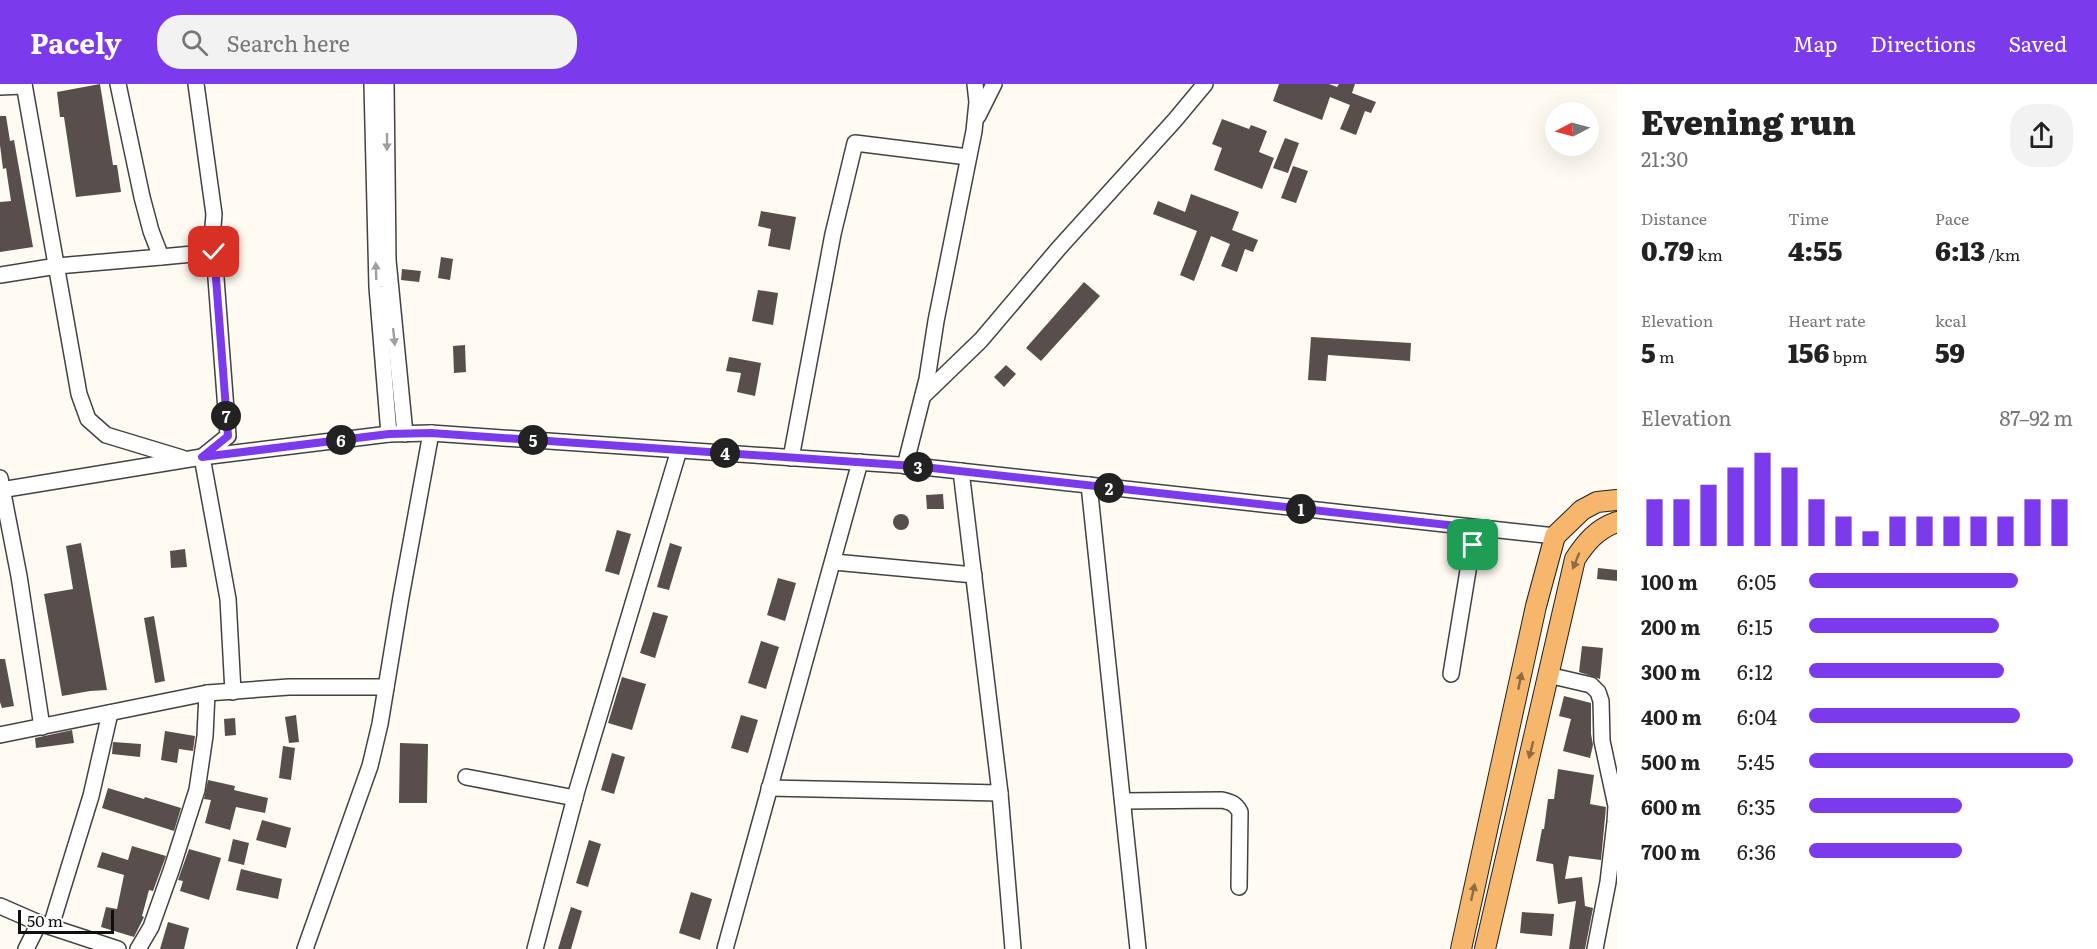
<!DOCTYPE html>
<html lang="en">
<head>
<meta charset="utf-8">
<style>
	body { margin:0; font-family:Literata,serif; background:#f2f2f2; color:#222; height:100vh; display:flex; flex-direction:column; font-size:22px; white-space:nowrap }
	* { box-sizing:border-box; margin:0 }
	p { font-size:20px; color:#767676 }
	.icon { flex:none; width:33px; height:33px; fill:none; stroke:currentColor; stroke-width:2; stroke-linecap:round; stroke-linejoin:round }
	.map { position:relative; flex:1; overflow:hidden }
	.panel { display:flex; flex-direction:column; background:#fff; width:480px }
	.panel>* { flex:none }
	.needle { width:39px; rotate:264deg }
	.tools { position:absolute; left:1545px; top:18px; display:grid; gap:12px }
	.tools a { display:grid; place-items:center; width:54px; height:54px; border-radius:50%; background:#fff; box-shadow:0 6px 24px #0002; font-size:30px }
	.scale { position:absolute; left:18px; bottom:15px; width:96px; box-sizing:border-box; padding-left:6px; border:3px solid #0f0f0f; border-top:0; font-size:16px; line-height:21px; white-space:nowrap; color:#0f0f0f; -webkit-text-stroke:4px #fff; paint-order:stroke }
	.pin { position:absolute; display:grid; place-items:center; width:51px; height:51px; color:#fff; margin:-26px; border-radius:12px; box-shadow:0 3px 9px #0006 }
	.km { position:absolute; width:30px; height:30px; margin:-15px; border-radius:50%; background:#222; color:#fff; font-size:16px; line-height:30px; text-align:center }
	.round { display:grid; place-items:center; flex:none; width:63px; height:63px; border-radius:24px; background:#f2f2f2 }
	.overview { display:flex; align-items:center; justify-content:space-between; height:102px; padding:0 24px }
	h1 { font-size:33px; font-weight:800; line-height:45px }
	.figures { display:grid; grid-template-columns:repeat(3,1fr); gap:9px; height:102px; padding:6px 24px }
	.figures div { display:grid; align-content:center }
	.figures b { font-size:26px; font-weight:800 }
	.figures small { font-size:16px; font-weight:400 }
	.figures p { font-size:16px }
	.chart { height:168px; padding:12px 24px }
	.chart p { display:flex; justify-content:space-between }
	.chart svg { width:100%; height:108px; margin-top:6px; stroke:#7c3aed; stroke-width:6 }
	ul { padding:0 24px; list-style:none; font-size:20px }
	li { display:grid; grid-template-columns:96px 72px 1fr; align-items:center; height:45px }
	li i { height:15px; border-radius:8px; background:#7c3aed }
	header { display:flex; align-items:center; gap:36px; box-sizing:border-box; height:84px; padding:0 30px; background:#7c3aed; color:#fff }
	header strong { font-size:28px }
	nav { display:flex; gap:33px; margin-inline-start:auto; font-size:21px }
	.search { width:420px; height:54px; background:#f2f2f2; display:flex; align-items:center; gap:15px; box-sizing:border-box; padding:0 21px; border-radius:24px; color:#767676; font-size:22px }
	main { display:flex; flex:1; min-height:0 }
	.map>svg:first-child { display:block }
	.building { fill:#584e4c }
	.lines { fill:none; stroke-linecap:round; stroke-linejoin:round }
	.minor-casing { stroke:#424242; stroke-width:18 }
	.major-casing { stroke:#202020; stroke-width:22 }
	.minor { stroke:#fff; stroke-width:15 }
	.major { stroke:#f6b66b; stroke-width:20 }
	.oneway { fill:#9f9f9f }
	.oneway2 { fill:#8e6b42 }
	.route-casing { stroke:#fff; stroke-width:12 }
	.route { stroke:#7c3aed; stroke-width:8 }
</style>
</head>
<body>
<header>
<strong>Pacely</strong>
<div class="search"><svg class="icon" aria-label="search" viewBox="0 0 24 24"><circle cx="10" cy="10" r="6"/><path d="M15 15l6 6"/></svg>Search here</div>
<nav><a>Map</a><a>Directions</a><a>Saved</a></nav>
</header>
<main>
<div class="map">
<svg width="1617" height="865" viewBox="0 0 1617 865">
	<rect width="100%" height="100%" fill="#fffaf2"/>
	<!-- building -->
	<g class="building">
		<path d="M100 0 113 81H117L121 108 76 113 64 33H60L57 8Z"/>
		<path d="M1279 0H1329L1337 3 1339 0H1355L1352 9 1376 18 1371 29 1365 27 1356 51 1340 45 1350 21 1330 13 1322 36 1273 17Z"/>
		<path d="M0 32H6L10 57 14 56 33 163 0 168V118L11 117 6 84 3 85 0 61Z"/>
		<path d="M1222 35 1249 45 1251 41 1267 47 1259 68 1274 74 1262 105 1214 86 1222 64 1212 60Z"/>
		<path d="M1285 54 1299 59 1288 89 1273 84Z"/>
		<path d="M1293 82 1308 87 1296 119 1281 114Z"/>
		<path d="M1191 110 1239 128 1232 146 1258 156 1253 168 1245 165 1237 188 1221 182 1230 160 1211 152 1194 197 1180 191 1197 147 1153 130 1158 117 1185 128Z"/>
		<path d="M761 127 796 133 790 166 768 162 771 145 758 142Z"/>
		<path d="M441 173 453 175 450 196 438 194Z"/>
		<path d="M402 185 421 187 419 198 401 196Z"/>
		<path d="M1084 198 1100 212 1041 277 1026 264Z"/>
		<path d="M758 206 778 209 773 241 752 237Z"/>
		<path d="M1311 253 1411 259 1410 277 1328 271 1326 297 1308 296Z"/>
		<path d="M465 261 466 288 454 289 453 262Z"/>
		<path d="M729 273 761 279 755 312 737 308 741 289 726 287Z"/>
		<path d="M1006 281 1016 290 1004 303 994 293Z"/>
		<path d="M943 410 944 425H927L926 411Z"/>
		<circle cx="901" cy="438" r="8"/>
		<path d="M617 446 631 450 619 491 605 487Z"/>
		<path d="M81 459 107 606 90 607 62 612 44 510 73 505 66 462Z"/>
		<path d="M670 459 682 463 669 506 657 503Z"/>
		<path d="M185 465 187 483 171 484 170 467Z"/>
		<path d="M1598 484 1617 486V497L1597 495Z"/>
		<path d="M778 494 796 499 785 537 767 531Z"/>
		<path d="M653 528 668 532 655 574 640 569Z"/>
		<path d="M154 532 165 597 155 599 144 534Z"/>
		<path d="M761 557 779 563 766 605 748 599Z"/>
		<path d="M1582 562 1603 564 1600 595 1579 588Z"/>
		<path d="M0 575H5L14 622 2 624 0 618Z"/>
		<path d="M622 593 646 600 632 646 608 639Z"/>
		<path d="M1564 612 1591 619V650L1593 661 1590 674 1563 667 1571 635 1559 632Z"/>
		<path d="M296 631 299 658 289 659 285 633Z"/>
		<path d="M741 631 758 636 748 669 731 664Z"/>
		<path d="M235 634 236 651 225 652 224 635Z"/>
		<path d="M72 646 74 659 36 664 35 654Z"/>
		<path d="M165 647 195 652 193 667 179 665 177 679 161 676Z"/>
		<path d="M113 658 141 660 140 673 112 670Z"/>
		<path d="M400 659 428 660 427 719H399Z"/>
		<path d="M283 662 295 664 291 696 279 694Z"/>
		<path d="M612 669 625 673 614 710 601 706Z"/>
		<path d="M1558 685 1594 691 1590 720 1606 723 1601 776 1569 772 1565 795 1582 793 1585 822 1593 824 1585 865H1569L1576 817 1558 820 1553 780 1536 777 1542 745H1544L1548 715H1554Z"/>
		<path d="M208 696 235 702 234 706 268 714 265 729 236 723 230 746 205 739 211 716 204 715Z"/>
		<path d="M108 704 144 715 145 713 181 724 174 747 102 724Z"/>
		<path d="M262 736 291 744 286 764 256 756Z"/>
		<path d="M233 755 249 759 244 781 228 777Z"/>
		<path d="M589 756 601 760 588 803 576 799Z"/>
		<path d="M132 762 166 772 153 807 149 806 142 832 144 833 134 853 101 843 106 823 117 825 124 791 97 783 102 768 128 776Z"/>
		<path d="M189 765 221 774 209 816 180 807 183 797 178 796Z"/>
		<path d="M241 785 282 795 278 815 236 806Z"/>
		<path d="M691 808 712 815 700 856 679 849Z"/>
		<path d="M571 823 582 827 571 865H558Z"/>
		<path d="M1522 828 1554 830 1552 852 1520 849Z"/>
		<path d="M168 838 189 844 184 865H160Z"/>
	</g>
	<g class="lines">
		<!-- minor casing -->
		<g class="minor-casing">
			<g id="minor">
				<path d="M24 0 79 310 88 335 106 351 182 374"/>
				<path d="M196 0 214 130 212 155 214 168"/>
				<path d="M372 0 377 203 389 350"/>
				<path d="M386 0 388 176 405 350"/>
				<path d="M0 3 24 2"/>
				<path d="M978 32 994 0"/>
				<path d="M161 173 214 168 228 352 202 373 228 515 233 608"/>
				<path d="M0 191 57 182 161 173 151 147 142 113 118 0"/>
				<path d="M923 312 981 256 1059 164 1175 36 1205 0"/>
				<path d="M791 374 833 150 855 59 968 73"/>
				<path d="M905 382 927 295 936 237 974 47 977 18 975 0"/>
				<path d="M961 387 1000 709 1013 865"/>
				<path d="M0 394 19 492 42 643"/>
				<path d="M1089 401 1138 865"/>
				<path d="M0 406 202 373 389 350 431 349 914 382 1555 452"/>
				<path d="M834 478 974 491"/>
				<path d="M1451 590 1475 444"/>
				<path d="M1548 591 1591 601 1598 608 1601 617 1602 657 1616 722 1615 738 1608 798 1595 865"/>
				<path d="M0 651 207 609 289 603H386"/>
				<path d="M466 693 575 714"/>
				<path d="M769 704 1000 709"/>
				<path d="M1124 717 1222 716C1231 718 1236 720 1240 728L1239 803"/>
				<path d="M0 822 39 839"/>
				<path d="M51 842 91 712 110 629"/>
				<path d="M26 865 39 839 118 865"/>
				<path d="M138 865 151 843 172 784 197 706 205 652 207 609"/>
				<path d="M305 865 370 682 380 640 401 513 431 349"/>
				<path d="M535 865 577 706 679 366"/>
				<path d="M725 865 860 378"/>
			</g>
		</g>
		<!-- major casing -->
		<g class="major-casing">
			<g id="major">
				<path d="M1461 865 1536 522 1555 452 1582 426 1597 418 1617 416"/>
				<path d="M1485 865 1575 475C1586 458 1597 445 1617 438"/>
			</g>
		</g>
		<!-- minor -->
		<use href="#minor" class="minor"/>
		<!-- major -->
		<use href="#major" class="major"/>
	</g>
	<!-- one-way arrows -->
	<defs><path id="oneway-solid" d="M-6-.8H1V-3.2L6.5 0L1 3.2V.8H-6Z" transform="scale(1.5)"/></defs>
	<g class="oneway">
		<use href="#oneway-solid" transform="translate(387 58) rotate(90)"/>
		<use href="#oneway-solid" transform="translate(376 187) rotate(-92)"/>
		<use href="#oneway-solid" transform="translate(394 253) rotate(84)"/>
	</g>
	<g class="oneway2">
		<use href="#oneway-solid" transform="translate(1576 477) rotate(112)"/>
		<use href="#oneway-solid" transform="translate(1520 597) rotate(-78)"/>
		<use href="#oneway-solid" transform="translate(1531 666) rotate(104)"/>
		<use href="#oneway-solid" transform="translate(1473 808) rotate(-78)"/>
	</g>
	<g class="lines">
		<!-- route casing -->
		<g class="route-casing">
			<path id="route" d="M214 168 228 352 202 373 389 350 431 349 914 382 1475 444 1473 461"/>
		</g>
		<!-- route -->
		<use href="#route" class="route"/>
	</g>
</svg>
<div class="tools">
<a><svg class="needle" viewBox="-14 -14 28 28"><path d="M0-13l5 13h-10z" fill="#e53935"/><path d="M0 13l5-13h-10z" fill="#767676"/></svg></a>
</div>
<div class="scale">50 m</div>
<div class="pin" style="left:1473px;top:461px;background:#1e9e55"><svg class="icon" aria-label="arrive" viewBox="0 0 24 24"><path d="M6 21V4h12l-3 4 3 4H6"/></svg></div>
<div class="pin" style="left:214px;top:168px;background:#d93025"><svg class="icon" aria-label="check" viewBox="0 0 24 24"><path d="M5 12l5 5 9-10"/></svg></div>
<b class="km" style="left:1301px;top:425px">1</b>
<b class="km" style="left:1109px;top:404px">2</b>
<b class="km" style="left:918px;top:383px">3</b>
<b class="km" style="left:725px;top:369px">4</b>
<b class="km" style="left:533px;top:356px">5</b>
<b class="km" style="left:341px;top:356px">6</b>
<b class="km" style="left:226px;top:332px">7</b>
</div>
<section class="panel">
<div class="overview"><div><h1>Evening run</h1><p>21:30</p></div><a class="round"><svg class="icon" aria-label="share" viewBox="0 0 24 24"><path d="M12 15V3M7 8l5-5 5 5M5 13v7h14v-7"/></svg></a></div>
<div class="figures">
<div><p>Distance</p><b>0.79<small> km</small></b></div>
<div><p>Time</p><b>4:55</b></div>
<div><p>Pace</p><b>6:13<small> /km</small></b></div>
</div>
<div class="figures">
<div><p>Elevation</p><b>5<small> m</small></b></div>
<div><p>Heart rate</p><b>156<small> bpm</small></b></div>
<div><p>kcal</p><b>59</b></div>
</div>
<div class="chart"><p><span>Elevation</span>87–92 m</p>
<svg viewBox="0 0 160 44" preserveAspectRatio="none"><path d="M5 44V25M15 44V25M25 44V19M35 44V12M45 44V6M55 44V12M65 44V25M75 44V32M85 44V38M95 44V32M105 44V32M115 44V32M125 44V32M135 44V32M145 44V25M155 44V25"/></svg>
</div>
<ul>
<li><b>100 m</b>6:05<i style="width:79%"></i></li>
<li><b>200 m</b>6:15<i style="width:72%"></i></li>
<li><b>300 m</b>6:12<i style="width:74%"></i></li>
<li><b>400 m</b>6:04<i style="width:80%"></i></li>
<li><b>500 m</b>5:45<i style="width:100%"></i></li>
<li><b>600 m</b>6:35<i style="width:58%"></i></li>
<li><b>700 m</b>6:36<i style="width:58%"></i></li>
</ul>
</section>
</main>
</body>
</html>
